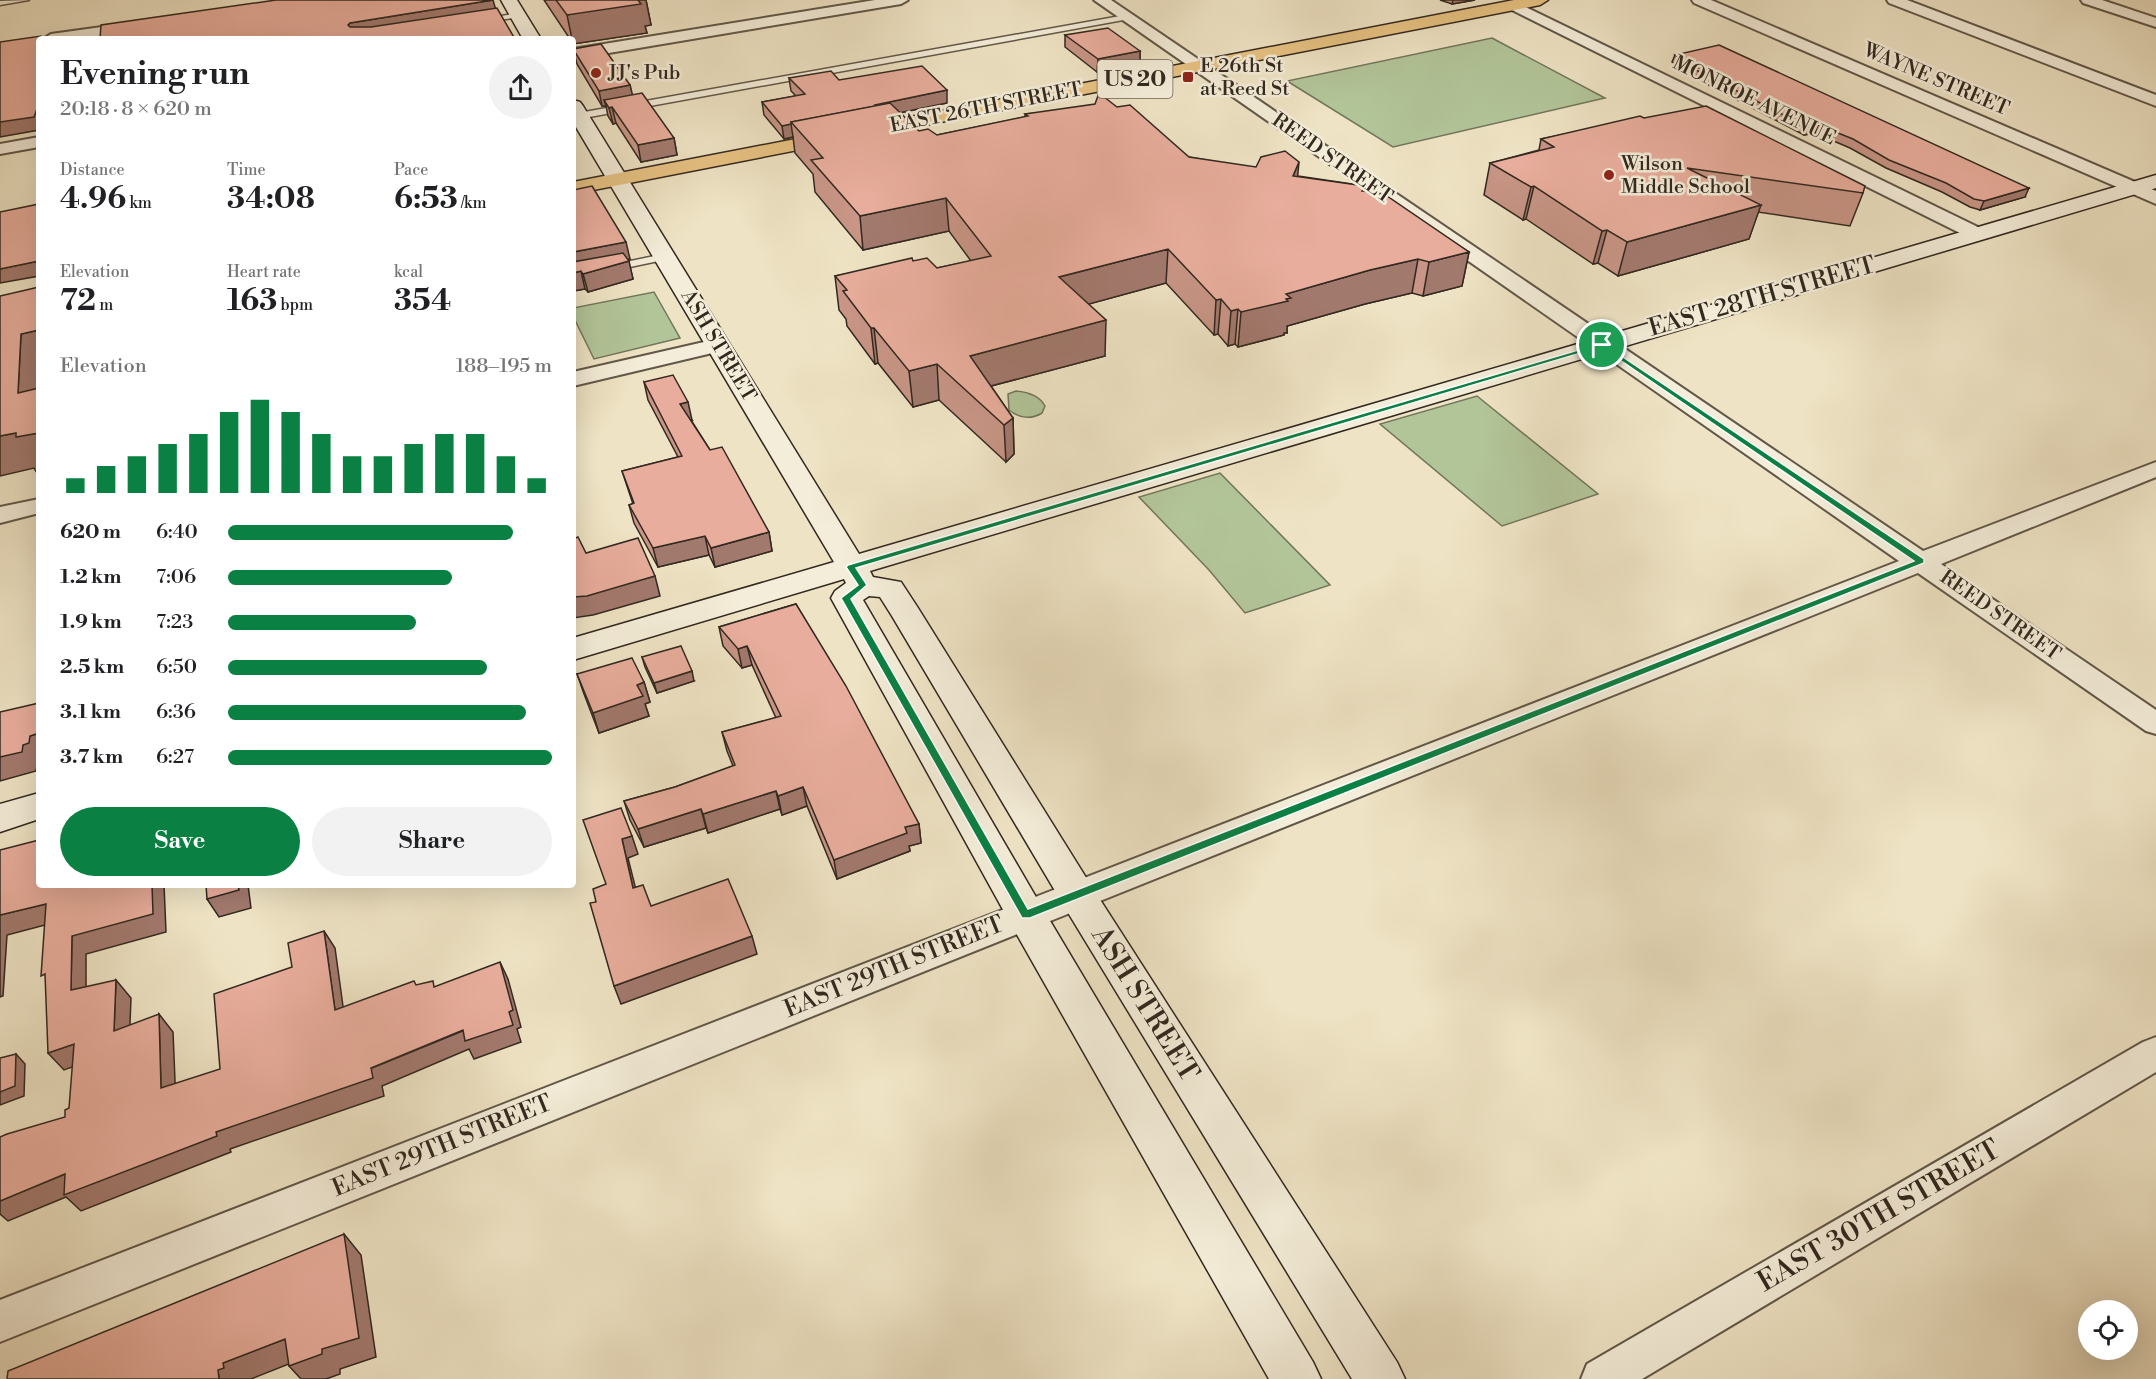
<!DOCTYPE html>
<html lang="en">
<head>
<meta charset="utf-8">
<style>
	body { margin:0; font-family:"Libre Bodoni",serif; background:#f2f2f2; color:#202124; height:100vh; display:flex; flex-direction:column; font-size:22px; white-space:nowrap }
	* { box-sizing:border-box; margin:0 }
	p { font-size:20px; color:#757577 }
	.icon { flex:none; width:33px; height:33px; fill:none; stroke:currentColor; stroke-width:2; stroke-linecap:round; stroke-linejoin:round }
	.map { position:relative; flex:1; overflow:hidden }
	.panel { position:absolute; left:36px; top:36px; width:540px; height:852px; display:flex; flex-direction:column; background:#fff; border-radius:6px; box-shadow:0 6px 24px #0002 }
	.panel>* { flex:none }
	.controls { position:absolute; left:2078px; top:1300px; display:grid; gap:12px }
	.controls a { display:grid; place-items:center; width:60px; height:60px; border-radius:50%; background:#fff; box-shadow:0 6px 24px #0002; font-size:30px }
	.pin { position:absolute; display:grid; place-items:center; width:51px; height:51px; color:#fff; margin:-26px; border:3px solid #fff; border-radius:50%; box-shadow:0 2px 6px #0007 }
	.round { display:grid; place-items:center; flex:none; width:63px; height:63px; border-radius:32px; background:#f2f2f2 }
	.summary { display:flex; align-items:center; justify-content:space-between; height:102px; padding:0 24px }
	h1 { font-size:33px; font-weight:700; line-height:45px }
	.metrics { display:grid; grid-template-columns:repeat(3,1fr); gap:9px; height:102px; padding:6px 24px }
	.metrics div { display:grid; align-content:center }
	.metrics b { font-size:30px; font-weight:700 }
	.metrics small { font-size:16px; font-weight:400 }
	.metrics p { font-size:16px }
	.chart { height:168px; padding:12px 24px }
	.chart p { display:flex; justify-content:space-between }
	.chart svg { width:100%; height:108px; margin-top:6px; stroke:#0b8043; stroke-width:6 }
	.action { display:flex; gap:12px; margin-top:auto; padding:12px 24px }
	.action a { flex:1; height:69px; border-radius:36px; background:#0b8043; color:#fff; font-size:24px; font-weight:700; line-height:69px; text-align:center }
	.action a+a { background:#f2f2f2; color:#202124 }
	ul { padding:0 24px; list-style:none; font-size:20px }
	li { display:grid; grid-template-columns:96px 72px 1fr; align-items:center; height:45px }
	li i { height:15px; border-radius:8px; background:#0b8043 }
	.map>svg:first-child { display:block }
	.green { fill:#b2c599; stroke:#72765c; stroke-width:1.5 }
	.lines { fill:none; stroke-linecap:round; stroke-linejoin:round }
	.lane-casing { stroke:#615748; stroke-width:3 }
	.street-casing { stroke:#615748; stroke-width:4 }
	.secondary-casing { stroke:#32281f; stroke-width:3 }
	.primary-casing { stroke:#32281f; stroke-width:3 }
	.lane { fill:#f4edd9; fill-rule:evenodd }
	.street { fill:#f4edd9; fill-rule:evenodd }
	.secondary { fill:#f4edd9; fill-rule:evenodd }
	.primary { fill:#e7c282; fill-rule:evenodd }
	.wall { fill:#c89586; stroke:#32281f; stroke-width:1.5 }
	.shaded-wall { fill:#a2796d; stroke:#32281f; stroke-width:1.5 }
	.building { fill:#e8ad9c; stroke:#32281f; stroke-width:1.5 }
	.route { fill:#0b8043; stroke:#fff; stroke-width:1.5; fill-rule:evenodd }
	.poi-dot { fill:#8f2418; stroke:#f4edd9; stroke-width:2 }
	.labels { text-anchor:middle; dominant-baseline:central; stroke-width:5; stroke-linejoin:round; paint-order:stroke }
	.far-poi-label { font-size:20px; fill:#32281f; stroke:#f4edd9; text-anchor:start }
	.far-street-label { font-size:20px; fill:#32281f; stroke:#f4edd9 }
	.shield { fill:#f4edd9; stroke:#6c6357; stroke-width:1.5 }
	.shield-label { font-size:22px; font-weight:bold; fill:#32281f }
	.street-label { font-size:24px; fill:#32281f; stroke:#f4edd9 }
	.near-street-label { font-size:28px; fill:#32281f; stroke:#f4edd9 }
</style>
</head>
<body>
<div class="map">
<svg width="2156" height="1379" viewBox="0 0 2156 1379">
	<rect width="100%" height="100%" fill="#eee3c4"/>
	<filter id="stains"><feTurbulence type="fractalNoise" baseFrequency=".00333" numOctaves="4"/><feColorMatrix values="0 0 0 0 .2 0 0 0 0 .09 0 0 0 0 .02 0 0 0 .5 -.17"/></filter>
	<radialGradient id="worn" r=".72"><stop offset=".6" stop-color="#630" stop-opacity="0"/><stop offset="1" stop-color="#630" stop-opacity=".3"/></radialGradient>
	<!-- green -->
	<g class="green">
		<path d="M1492 38 1605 98 1393 147 1287 81Z"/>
		<path d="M654 292 680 338 594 359 573 316V308Z"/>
		<path d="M1016 391C1028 392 1039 395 1045 406L1042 413C1031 420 1019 418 1009 410L1008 394Z"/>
		<path d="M1477 396 1598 494 1502 526 1380 424Z"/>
		<path d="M1220 473 1330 585 1245 613 1209 570 1139 497Z"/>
	</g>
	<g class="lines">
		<!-- lane casing -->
		<g class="lane-casing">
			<g id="lane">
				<path d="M29 0 0 5V1Z"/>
				<path d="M518 13H521V17L482 22 478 20Z"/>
				<path d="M1126 15 1130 17 1129 19 573 120V114Z"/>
				<path d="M664 254 669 257 668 259 573 279V273Z"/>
			</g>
		</g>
		<!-- street casing -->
		<g class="street-casing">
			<g id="street">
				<path d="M875 0H908L901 4 573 59V49Z"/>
				<path d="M1094 0H1111L1923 551 2156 462V477L1941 564 2156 710V734L2146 731 1918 573 0 1342V1300L1899 561Z"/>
				<path d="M1692 0H1711L2156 191V204L1694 3Z"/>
				<path d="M1887 0H1907L2156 95V106L1889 3Z"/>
				<path d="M2081 0H2102L2156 18V27L2083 3Z"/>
				<path d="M1513 1 1984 230 1987 234 1984 238H1970L1508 8 1506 5 1508 2Z"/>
				<path d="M138 22 143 23 145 26 143 29 81 39H43L51 34Z"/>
				<path d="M39 137V147L0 154V144Z"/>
				<path d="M717 339 725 340 728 345 725 350 573 386V372Z"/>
				<path d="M39 499V513L0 523V507Z"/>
				<path d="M2156 1037V1072L1642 1379H1581L1587 1364 2143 1042Z"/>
			</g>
		</g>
		<!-- secondary casing -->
		<g class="secondary-casing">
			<g id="secondary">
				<path d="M501 0H517L541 39H523Z"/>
				<path d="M573 100 580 102 583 106 859 554 2156 175V188L870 571 873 577 901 582 918 608 1090 884 1397 1362 1405 1379H1352L1064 906 892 616 880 597 869 596 863 600 1040 904 1313 1362 1321 1379H1269L1012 926 831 598 835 591 846 583 844 579 573 660V638L834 562 573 122Z"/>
				<path d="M39 793V819L0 832V804Z"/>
			</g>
		</g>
		<!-- primary casing -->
		<g class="primary-casing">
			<path id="primary" d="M1514 0H1548L1540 5 573 194V182Z"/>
		</g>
		<!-- lane -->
		<use href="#lane" class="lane"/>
		<!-- street -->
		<use href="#street" class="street"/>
		<!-- secondary -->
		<use href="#secondary" class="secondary"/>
		<!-- primary -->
		<use href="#primary" class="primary"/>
	</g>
	<!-- wall -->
	<g class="wall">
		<path d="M544 0H646L651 25 645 26 647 33 573 44V39H570Z"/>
		<path d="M1440 0H1475L1452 4Z"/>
		<path d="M1065 35 1140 51V64L1097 72 1065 47Z"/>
		<path d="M573 49 630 85 632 95 674 138 677 155 641 162 616 123 613 124 608 116 606 106H602L577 64Z"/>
		<path d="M1675 55 2025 197 1980 210 1970 207 1942 192 1886 168 1850 148 1815 133 1804 135 1691 76 1692 74 1672 62Z"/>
		<path d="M789 78 839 80 947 103 900 113 919 131 937 135 1025 117V114L1117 107 1189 157 1298 176 1365 186V191L1469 252 1462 286 1423 296 1412 293 1365 304 1287 326V333H1284V335L1238 347 1235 344 1228 346 1218 334 1214 335 1166 283 1088 304 1105 356 991 386 1013 418 1014 454 1006 462 939 400 913 407 878 363 875 364 847 326 846 319 839 310 835 276 913 261 937 268 971 261 949 231 863 250 815 192 813 174 795 153 793 137 784 139 764 115 762 102 796 96 791 91Z"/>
		<path d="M1644 118 1863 193 1850 226 1758 212 1749 239 1618 276 1598 263 1593 264 1526 219 1523 220 1484 195 1490 163 1539 150 1541 139Z"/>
		<path d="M573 190 630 259H628L633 279 588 292 585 289 573 291Z"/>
		<path d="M644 382 692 420H691L710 450 769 532 772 551 715 567 709 555 658 567 634 523 629 505 633 504 622 471 678 457 648 400Z"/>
		<path d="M796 604 919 824 921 843 909 846 910 851 837 879 807 806 782 815 780 809 708 833 706 828 644 847 630 820 624 801 675 787 733 766 727 751 722 732 776 718 752 665 742 668 723 646 719 627Z"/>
		<path d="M642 657 694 681 657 693 645 667Z"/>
		<path d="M577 674 644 682 650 702 645 704 649 716 599 733 584 694Z"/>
	</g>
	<!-- shaded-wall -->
	<g class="shaded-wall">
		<path d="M493 0 497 14 355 37 348 25 350 23Z"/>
		<path d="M637 0H646L651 25 645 26 647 33 573 44V39H572L567 15Z"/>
		<path d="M1453 0H1475L1452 4Z"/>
		<path d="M1140 51V64L1097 72 1098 59Z"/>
		<path d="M39 70V130L0 137V122Z"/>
		<path d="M630 85 634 101 604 100 606 106H602L599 91Z"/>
		<path d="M947 90V103L879 117 875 105Z"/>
		<path d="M612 107 616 123 613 124 609 108Z"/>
		<path d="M791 124 793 137 784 139 782 126Z"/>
		<path d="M1818 125 1815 133 1804 135 1807 127Z"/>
		<path d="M674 138 677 155 641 162 638 145Z"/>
		<path d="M1299 162 1296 194 1293 176Z"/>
		<path d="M1534 186 1526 219 1523 220 1531 187Z"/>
		<path d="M2029 188 2025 197 1980 210 1984 201Z"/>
		<path d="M946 198 949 231 863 250 860 216Z"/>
		<path d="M1761 205 1749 239 1618 276 1627 242Z"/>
		<path d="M1607 230 1598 263 1593 264 1602 231Z"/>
		<path d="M626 242 630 259 573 271V252Z"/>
		<path d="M1168 249 1166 283 1060 312 1059 277Z"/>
		<path d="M1469 252 1462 286 1423 296 1429 262Z"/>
		<path d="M1418 259 1412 293 1365 304 1287 326V333H1284V335L1238 347 1241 312 1286 294 1370 270Z"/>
		<path d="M39 261V276L0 283V269Z"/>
		<path d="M629 261 633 279 588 292 583 274Z"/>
		<path d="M581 271 585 289 573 291V273Z"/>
		<path d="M1221 299 1218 334 1214 335 1216 300Z"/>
		<path d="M1238 309 1235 344 1228 346 1231 311Z"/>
		<path d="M1106 320 1105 356 972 391 970 356Z"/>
		<path d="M871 328H874L878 363 875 364Z"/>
		<path d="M39 330V407L18 393 21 334Z"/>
		<path d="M937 364 939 400 913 407 909 371Z"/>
		<path d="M688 402 692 420 684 422 680 404Z"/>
		<path d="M1013 418 1014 454 1006 462 1004 425Z"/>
		<path d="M16 433H39V472L37 473 34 468 0 476V436Z"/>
		<path d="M769 532 772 551 715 567 711 548Z"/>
		<path d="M705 536 709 555 658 567 653 548Z"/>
		<path d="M655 576 660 596 593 615 573 618V597Z"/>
		<path d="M747 646 752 665 742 668 738 649Z"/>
		<path d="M692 671 694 681 657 693 654 683Z"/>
		<path d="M644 682 650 702 645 704 649 716 599 733 593 713 637 685Z"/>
		<path d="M39 733V764L37 765 36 771 0 781V757L23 745 30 736Z"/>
		<path d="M803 787 807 806 782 815 778 796Z"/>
		<path d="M776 791 780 809 708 833 703 814Z"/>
		<path d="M701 809 706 828 644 847 638 829Z"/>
		<path d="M919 824 921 843 909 846 910 851 837 879 834 860 905 827Z"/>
		<path d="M632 836 638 854 628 858 640 906 633 888 622 839Z"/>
		<path d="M152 885H164L166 932 86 954V1008L71 990 72 936Z"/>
		<path d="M238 885H248L251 908 219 917 207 899Z"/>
		<path d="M46 904 60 921 7 935 3 996 0 997V915Z"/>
		<path d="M324 931 335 948 346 1028 335 1010Z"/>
		<path d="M752 936 757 954 621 1004 614 986Z"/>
		<path d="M500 962 508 979 521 1027 517 1029 521 1042 474 1059 469 1049 382 1086 384 1096 230 1149 231 1152 81 1211 66 1197 8 1221 0 1214V1201L65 1174 216 1132 509 1012Z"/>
		<path d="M116 980 131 998 129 1049 114 1031Z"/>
		<path d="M159 1014 173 1032 176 1105 161 1088Z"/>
		<path d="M74 1044 89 1061 64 1070 48 1053Z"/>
		<path d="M16 1054 25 1064 24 1096 0 1105V1092Z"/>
		<path d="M344 1234 361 1255 376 1357 340 1369V1374L326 1379H301L289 1366 322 1349Z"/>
		<path d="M285 1339 304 1358 251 1379H219L218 1370 223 1363Z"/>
	</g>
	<!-- building -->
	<g class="building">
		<path d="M276 0H493L350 23 348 25 350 27H371L497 8 515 39H100L101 25Z"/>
		<path d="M556 0H638L641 4 567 15Z"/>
		<path d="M1108 28 1140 51 1098 59 1065 35Z"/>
		<path d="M41 36V39H39V70L37 109 34 117 0 122V42Z"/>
		<path d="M601 44 630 85 599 91 573 49Z"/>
		<path d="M1719 45 2029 188 1984 201 1974 199 1946 183 1889 160 1853 139 1818 125 1807 127 1694 69 1698 68 1675 55Z"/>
		<path d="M922 66 947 90 875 105 876 106 791 122V124L782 126 762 102 805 94 789 78 831 71 839 80Z"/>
		<path d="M642 93 674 138 638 145 612 107 609 108 604 100Z"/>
		<path d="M1099 93 1117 107 1130 105 1189 157 1256 167 1261 157 1285 151 1299 162 1293 176 1365 186 1362 191 1384 194 1469 252 1429 262 1418 259 1370 270 1286 294 1291 298 1286 299 1288 301 1241 312 1238 309 1231 311 1221 299 1216 300 1168 249 1059 277 1106 320 970 356 1013 418 1004 425 937 364 909 371 874 328H871L843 291 847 290 835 276 912 258 913 261 927 258 937 268 991 256 946 198 860 216 811 160 823 158 791 122 890 103 919 131 928 129 937 135 1028 116 1025 114 1095 104Z"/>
		<path d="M1706 106 1865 186 1863 193 1687 168 1761 205 1627 242 1607 230 1602 231 1534 186 1531 187 1490 163 1554 147 1541 139 1640 116 1644 118Z"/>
		<path d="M592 186 626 242 573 252V190Z"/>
		<path d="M39 204V261L0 269V212Z"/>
		<path d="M623 253 629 261 583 274 581 271 573 273V262Z"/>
		<path d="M39 287V330L21 334 18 393 39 388V433L16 437V433L0 436V296Z"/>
		<path d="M673 375 688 402 680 404 710 450 722 447 769 532 711 548 705 536 653 548 629 505 634 503 622 471 682 456 644 382Z"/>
		<path d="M578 537 586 553 638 538 655 576 587 596 573 597V539Z"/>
		<path d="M796 604 846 686 919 824 905 827 907 833 834 860 803 787 778 796 776 791 703 814 701 809 638 829 624 801 675 787 735 765 722 732 781 716 747 646 738 649 719 627Z"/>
		<path d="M681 646 692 671 654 683 642 657Z"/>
		<path d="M632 658 644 682 637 685 643 696 593 713 577 674Z"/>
		<path d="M39 703V733L30 736 29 743 23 745 22 752 0 757V712Z"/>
		<path d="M621 808 632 836 622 839 633 888 643 885 651 906 728 879 752 936 614 986 590 903 596 902 593 889 606 884 583 820Z"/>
		<path d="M39 840V885H152L153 914 72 936 71 990 116 980 114 1031 159 1014 161 1088 220 1069 214 994 292 967 288 943 324 931 335 1010 414 981 416 985 433 981 434 987 500 962 513 1010 509 1012 513 1025 465 1041 463 1030 371 1068 373 1078 216 1132 217 1136 64 1195 65 1174 0 1201V1137L7 1134 65 1117V1110L69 1108 74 1044 48 1053 45 974 41 976 46 904 0 915V850Z"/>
		<path d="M206 885H238L239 890 207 899Z"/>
		<path d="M16 1054 15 1086 0 1092V1058Z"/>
		<path d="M344 1234 359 1338 322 1349V1354L289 1366 285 1339 223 1363 224 1368 218 1370 219 1379H7L8 1371Z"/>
	</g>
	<!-- route -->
	<path class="route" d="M1602 343 1924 559V563L1030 918H1022L841 598 858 585 846 567 848 565ZM1601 347 1914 561 1028 909 851 599 867 585 856 568Z"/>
	<!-- markers -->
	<g class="poi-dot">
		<circle cx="596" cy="73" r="6"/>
		<rect x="1182" y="71" width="12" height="12" rx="3"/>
		<circle cx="1609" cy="175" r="6"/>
	</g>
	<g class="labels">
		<!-- far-poi labels -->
		<g class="far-poi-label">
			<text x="1200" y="66">E 26th St<tspan x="1200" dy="23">at Reed St</tspan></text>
			<text x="608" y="73">JJ's Pub</text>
			<text x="1621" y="164">Wilson<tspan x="1621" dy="23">Middle School</tspan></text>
		</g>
		<!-- far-street labels -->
		<g class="far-street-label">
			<text transform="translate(1936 80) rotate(23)">WAYNE STREET</text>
			<text transform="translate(1754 101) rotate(26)">MONROE AVENUE</text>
			<text transform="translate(986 108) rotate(-11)">EAST 26TH STREET</text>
			<text transform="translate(1332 159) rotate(35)">REED STREET</text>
			<text transform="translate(718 346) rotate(59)">ASH STREET</text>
			<text transform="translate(2000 616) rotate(35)">REED STREET</text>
		</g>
		<!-- shield labels -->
		<rect class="shield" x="1097.5" y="60" width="75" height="38" rx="4.5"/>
		<g class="shield-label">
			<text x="1135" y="79">US 20</text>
		</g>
		<!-- street labels -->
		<g class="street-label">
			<text transform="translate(1762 297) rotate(-16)">EAST 28TH STREET</text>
			<text transform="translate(894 967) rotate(-22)">EAST 29TH STREET</text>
			<text transform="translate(442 1146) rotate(-22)">EAST 29TH STREET</text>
		</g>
		<!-- near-street labels -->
		<g class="near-street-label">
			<text transform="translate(1145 1004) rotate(58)">ASH STREET</text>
			<text transform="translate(1879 1216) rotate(-30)">EAST 30TH STREET</text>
		</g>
	</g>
	<rect width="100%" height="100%" filter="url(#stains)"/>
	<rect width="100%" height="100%" fill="url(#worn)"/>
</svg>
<div class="controls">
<a><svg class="icon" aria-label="locate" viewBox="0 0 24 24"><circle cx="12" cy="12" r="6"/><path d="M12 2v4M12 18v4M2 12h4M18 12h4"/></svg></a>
</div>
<div class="pin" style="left:1602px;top:345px;background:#1e9e55"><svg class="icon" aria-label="arrive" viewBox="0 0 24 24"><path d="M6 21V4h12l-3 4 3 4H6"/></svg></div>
<section class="panel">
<div class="summary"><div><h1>Evening run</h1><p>20:18 · 8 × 620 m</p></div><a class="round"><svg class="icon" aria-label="share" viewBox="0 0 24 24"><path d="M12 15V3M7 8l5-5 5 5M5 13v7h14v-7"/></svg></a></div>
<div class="metrics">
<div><p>Distance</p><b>4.96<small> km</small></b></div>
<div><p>Time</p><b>34:08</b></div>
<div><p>Pace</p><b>6:53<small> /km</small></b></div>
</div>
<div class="metrics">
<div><p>Elevation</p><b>72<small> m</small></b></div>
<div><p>Heart rate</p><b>163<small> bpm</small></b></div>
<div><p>kcal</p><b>354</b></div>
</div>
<div class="chart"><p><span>Elevation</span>188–195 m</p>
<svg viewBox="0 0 160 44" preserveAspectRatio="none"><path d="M5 44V38M15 44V33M25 44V29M35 44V24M45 44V20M55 44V11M65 44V6M75 44V11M85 44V20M95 44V29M105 44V29M115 44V24M125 44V20M135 44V20M145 44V29M155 44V38"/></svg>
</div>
<ul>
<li><b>620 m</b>6:40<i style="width:88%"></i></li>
<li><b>1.2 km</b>7:06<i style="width:69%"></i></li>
<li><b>1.9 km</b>7:23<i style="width:58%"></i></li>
<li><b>2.5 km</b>6:50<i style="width:80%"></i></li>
<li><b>3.1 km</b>6:36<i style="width:92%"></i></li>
<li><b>3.7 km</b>6:27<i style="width:100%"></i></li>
</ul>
<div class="action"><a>Save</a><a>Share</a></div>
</section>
</div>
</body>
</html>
